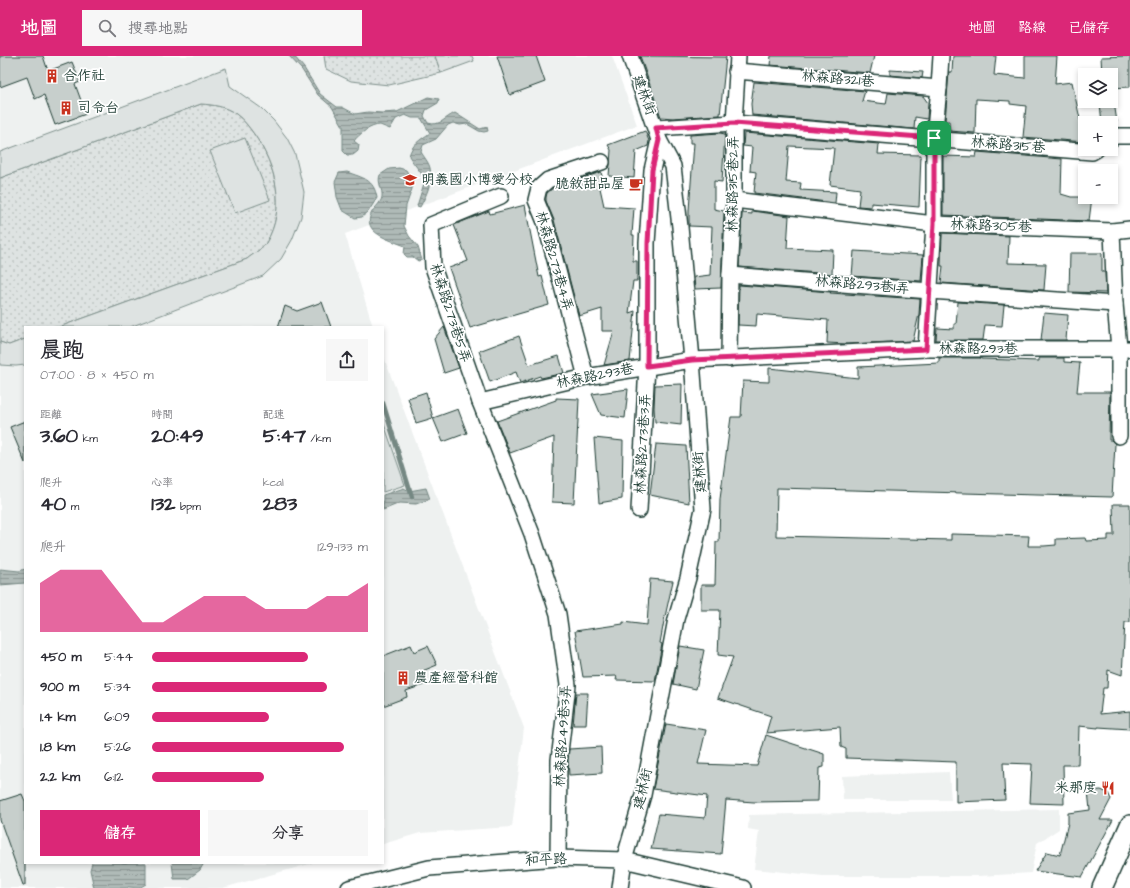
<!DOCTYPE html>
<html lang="zh-TW">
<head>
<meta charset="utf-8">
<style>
	body { margin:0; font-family:"Architects Daughter","LXGW WenKai TC",sans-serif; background:#f7f7f7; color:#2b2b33; height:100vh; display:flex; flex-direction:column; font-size:15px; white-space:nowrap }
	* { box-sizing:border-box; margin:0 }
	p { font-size:13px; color:#7c7c81 }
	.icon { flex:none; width:22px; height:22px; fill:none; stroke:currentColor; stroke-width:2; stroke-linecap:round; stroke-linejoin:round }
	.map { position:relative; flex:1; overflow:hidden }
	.drawer { position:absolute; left:24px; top:270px; width:360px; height:538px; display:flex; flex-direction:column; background:#fff; border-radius:0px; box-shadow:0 2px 6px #0003 }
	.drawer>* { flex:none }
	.tools { position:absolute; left:1078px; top:12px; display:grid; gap:8px }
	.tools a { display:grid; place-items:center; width:40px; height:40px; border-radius:0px; background:#fff; box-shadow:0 2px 6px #0003; font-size:20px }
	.pin { position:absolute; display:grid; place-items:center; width:34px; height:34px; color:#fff; margin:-17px; border-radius:8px; box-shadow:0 2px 6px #0006 }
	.round { display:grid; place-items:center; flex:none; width:42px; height:42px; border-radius:0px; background:#f7f7f7 }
	.headline { display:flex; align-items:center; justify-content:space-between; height:68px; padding:0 16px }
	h1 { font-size:22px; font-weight:800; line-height:30px }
	.figures { display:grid; grid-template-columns:repeat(3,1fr); gap:6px; height:68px; padding:4px 16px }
	.figures div { display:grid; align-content:center }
	.figures b { font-size:20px; font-weight:800 }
	.figures small { font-size:11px; font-weight:400 }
	.figures p { font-size:11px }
	.chart { height:112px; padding:8px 16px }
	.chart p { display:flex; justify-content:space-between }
	.chart svg { width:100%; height:72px; margin-top:4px; fill:#db2777; opacity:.7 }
	.cta { display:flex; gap:8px; margin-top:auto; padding:8px 16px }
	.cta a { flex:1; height:46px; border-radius:0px; background:#db2777; color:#fff; font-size:16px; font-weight:800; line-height:46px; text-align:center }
	.cta a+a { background:#f7f7f7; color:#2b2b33 }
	ul { padding:0 16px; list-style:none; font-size:13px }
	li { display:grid; grid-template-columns:64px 48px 1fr; align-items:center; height:30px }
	li i { height:10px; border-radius:5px; background:#db2777 }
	header { display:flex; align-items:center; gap:24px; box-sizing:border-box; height:56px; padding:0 20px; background:#db2777; color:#fff }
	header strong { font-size:19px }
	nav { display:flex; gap:22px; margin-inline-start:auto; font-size:14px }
	.search { width:280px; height:36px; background:#f7f7f7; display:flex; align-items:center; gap:10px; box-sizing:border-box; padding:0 14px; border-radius:0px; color:#7c7c81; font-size:15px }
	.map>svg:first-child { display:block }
	.built { fill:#eef1f0 }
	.grass { fill:url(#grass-dots); stroke:#7e908b }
	.pitch { fill:#dee3e2; stroke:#7e908b }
	.water { fill:url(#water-rules); stroke:#758883 }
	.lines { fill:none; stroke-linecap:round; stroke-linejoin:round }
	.stream { stroke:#758883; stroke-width:4.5 }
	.building { fill:#c7cfcc; stroke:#1f3d34 }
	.minor-casing { stroke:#1f3d34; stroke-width:18 }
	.tertiary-casing { stroke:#1f3d34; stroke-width:22 }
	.minor { stroke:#fff; stroke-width:15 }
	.tertiary { stroke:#fff; stroke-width:19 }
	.route-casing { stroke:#fff; stroke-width:8 }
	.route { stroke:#db2777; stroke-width:5 }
	.labels { text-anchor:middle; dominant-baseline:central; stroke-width:3.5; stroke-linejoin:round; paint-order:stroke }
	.poi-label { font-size:14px; fill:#1f3d34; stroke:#fff; text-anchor:start }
	.street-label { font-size:14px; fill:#1f3d34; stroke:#fff }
</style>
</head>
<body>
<header>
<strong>地圖</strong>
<div class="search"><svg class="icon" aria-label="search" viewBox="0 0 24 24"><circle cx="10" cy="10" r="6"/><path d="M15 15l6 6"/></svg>搜尋地點</div>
<nav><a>地圖</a><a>路線</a><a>已儲存</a></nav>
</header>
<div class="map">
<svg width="1130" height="832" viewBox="0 0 1130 832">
	<defs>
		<pattern id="grass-dots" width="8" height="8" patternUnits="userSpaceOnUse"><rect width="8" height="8" fill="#dee3e2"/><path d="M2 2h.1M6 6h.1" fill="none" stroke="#bec4c2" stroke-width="1.8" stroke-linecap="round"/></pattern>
		<pattern id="water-rules" width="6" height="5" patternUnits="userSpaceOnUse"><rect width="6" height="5" fill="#afbab7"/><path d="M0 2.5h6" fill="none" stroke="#8e9896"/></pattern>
	</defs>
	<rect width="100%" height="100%" fill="#fff"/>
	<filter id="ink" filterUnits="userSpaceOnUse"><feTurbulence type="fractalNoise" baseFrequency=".025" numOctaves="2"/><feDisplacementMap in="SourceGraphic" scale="8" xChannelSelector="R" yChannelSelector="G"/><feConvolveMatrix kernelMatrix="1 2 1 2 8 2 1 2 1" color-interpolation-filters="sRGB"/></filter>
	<g filter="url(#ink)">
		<!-- built -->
		<g class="built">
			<path d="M0 0H612L637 69 345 178 373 271H25V807H313L223 832H0Z"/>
			<path d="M383 299 524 672 512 771 420 777 383 788Z"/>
			<path d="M949 716 951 744H843L842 720Z"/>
			<path d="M1059 753V773L1037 787 1031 817 979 820H823L754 813 759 775 748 773 749 759Z"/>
		</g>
		<!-- grass -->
		<g class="grass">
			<path d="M324 0H435L441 17 389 29 351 25 326 13Z"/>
			<path d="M201 48C213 49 225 50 236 58 243 63 249 71 254 78 276 109 287 153 266 187 262 193 253 198 247 203L59 271H25V283L9 289 0 286V122Z"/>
		</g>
		<!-- pitch -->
		<g class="pitch">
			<path d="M435 0H472L474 5 441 17Z"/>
			<path d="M226 12 230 30 261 52 274 65 287 82 295 98 304 136 301 161 292 184 281 203 263 220 130 271H59L247 203C253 198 262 193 266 187 287 152 276 109 254 78 249 71 243 63 236 58 225 50 213 49 201 48L0 122V96Z"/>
			<path d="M245 82 270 144 235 157 210 95Z"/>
			<path d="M25 283V309L16 310 0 309V286L9 289Z"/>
			<path d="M383 365 405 429 383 436Z"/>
		</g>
		<!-- water -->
		<g class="water">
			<path d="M289 0H294L304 12 320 38 337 51H342L355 58 368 56 382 57 397 56 428 41 439 43 438 47 426 54 424 60 428 67C440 71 445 61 455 57L480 73 487 71 488 75 484 76 479 75 467 68 460 69 453 67 448 69 436 83 423 89 421 96C424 101 429 107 430 112 433 126 426 140 420 151L417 150 425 124C421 115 414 109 409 100 412 88 420 84 430 77L421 62H412L405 59 396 63 390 73C387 72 383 70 380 69 371 69 359 78 354 85L359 89 358 95 353 99H347L343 95V70L332 51 318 39 302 14Z"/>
			<path d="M399 112 406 114 413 125 412 133 406 150 404 170 409 180 418 191 422 204 418 205 413 201H407L404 198 405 190C391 184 360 177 372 156 375 151 381 147 382 141 383 133 377 127 380 119L389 113Z"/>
			<path d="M347 116C363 122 374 123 377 142L368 156 362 161 355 162 342 154 337 141 335 126 339 117Z"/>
			<path d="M404 432 409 435 426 432 430 443 416 448 400 447 383 454V439Z"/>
			<path d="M0 513 19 515 25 513V527L0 529Z"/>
			<path d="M92 807H146V828L139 832 128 831 127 832H94L90 814Z"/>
			<path d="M172 807H204L200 814 188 823H174Z"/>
		</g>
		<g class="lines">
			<!-- stream -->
			<path class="stream" d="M383 347 412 441"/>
		</g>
		<!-- building -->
		<g class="building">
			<path d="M0 0H43L48 15 72 6 80 26 75 28 86 58 55 69 44 39 35 43 27 21 0 31Z"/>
			<path d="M497 0H536L545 26 510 39Z"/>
			<path d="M640 0 726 1 720 59 673 62 661 61Z"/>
			<path d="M771 0H874L870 17 770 9Z"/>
			<path d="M953 0H996L994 19 1025 22V0H1057L1055 28 1072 26 1085 86 1023 81 1026 50 1010 48V45L976 43 975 77 950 75 949 65H945L949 16H952Z"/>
			<path d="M1130 0V31L1111 32V19H1102L1101 1Z"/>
			<path d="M890 14 923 16 922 22 890 19Z"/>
			<path d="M754 26 865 35 862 45 886 48 888 37 923 40 928 47 927 63 915 61 914 73 752 59 751 48Z"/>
			<path d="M1114 46 1117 66 1102 67 1100 48Z"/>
			<path d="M645 75 649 85 648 90 636 95 634 122 609 120 611 94 608 89Z"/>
			<path d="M720 77 725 78 722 126 714 125V153L724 155 721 232 695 233 694 221 710 219 712 171 689 170V154L694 87H690V79Z"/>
			<path d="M744 77 879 88 878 98 921 99 919 151 871 147V151L858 150 860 133 830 129 834 92 789 90 786 126 801 127 800 134 836 136 835 147 754 137 756 116 750 115 752 91 743 90Z"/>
			<path d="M977 96 1062 103 1061 138 1071 141H1092L1089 165 943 159V100L976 101Z"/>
			<path d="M601 116 604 129 600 132 604 150 634 152 632 179H634L633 205H637V225H633L629 257 635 255 630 305 604 309 614 275H602V253L579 260 554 164 546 145V141L547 137 553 132Z"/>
			<path d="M525 149 539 221 542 220 549 249 470 272 449 212 468 205 454 169 489 155 490 158Z"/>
			<path d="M752 155 789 160 787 192 833 194 832 218 739 211 742 157 752 158Z"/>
			<path d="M942 177 1009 180 1008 207 1046 208 1044 234 941 227 943 210H941Z"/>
			<path d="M854 195 923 199 921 225 852 220Z"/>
			<path d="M1070 197H1102V216H1105L1106 237 1069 236Z"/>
			<path d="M739 229 831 236 830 237 920 243 919 258 913 285 847 288 827 287 828 264 757 258 756 270 738 269Z"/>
			<path d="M322 246 331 271H278L285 250 297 255Z"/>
			<path d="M958 246 1004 249 1002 270 985 269 983 284H936L937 272 954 273V268H956Z"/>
			<path d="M1044 257 1068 259 1066 284H1041Z"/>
			<path d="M444 271 459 312 444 317 434 283Z"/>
			<path d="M519 280 529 309 559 300 564 317 541 322 540 320 520 327 516 316 490 326 479 295Z"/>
			<path d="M939 302H981V303L1039 305V302H1064V306L1080 307 1077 336H1110L1109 384H1111L1115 388 1112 441 777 432 776 480 951 484V478L1029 480 1028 490H1044L1056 489V483L1085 482 1086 485 1108 484V479H1114L1113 448H1130V566H1125L1122 619 1108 614 1107 632H1103L1100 658 1130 655V673L1098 671V672L1079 670 1078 709H1063L1064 748 1030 747 1032 708 1003 707 1005 744 956 746V706L846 702V693L841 691 840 671 766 677 771 660 718 642 733 601 718 599 720 554H701V529H715L716 486H719L720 443 731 361H741L743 325 769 326V312L858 322V311L939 307Z"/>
			<path d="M682 328 681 369 655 366 654 352 655 329Z"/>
			<path d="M628 333 625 362 601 359 592 338Z"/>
			<path d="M426 336 433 362 416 367 408 342Z"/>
			<path d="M556 342 579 343 574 447 552 446 554 381 510 397 497 365 556 344Z"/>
			<path d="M458 353 467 377 443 386 433 362Z"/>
			<path d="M25 365V407L10 371Z"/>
			<path d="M594 382 623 385 622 443 599 447Z"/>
			<path d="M656 388 686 390 689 447 650 439Z"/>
			<path d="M650 523 673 525 664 565 660 587 662 588 655 625 616 624 617 620 583 621 575 575 623 568V566L647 569Z"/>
			<path d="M411 589 414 596 428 590 437 609 420 616 426 628 406 635 407 641 383 650V600Z"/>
			<path d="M680 590 704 594 696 633 673 628Z"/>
			<path d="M576 637H588L586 669H573Z"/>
			<path d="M666 668 706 674 698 708 757 710 766 679 824 698V711L819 712 818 745 754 746 726 744 721 798 651 793 659 758 705 762 707 740 653 733Z"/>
			<path d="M601 691 602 717 569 719 568 704 569 693Z"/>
			<path d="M1101 734 1108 737 1111 743 1100 764H1113L1082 821 1035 815 1047 796 1060 799 1068 767V757L1090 754 1088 735Z"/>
			<path d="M22 738 25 745V829H23L0 764V745Z"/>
		</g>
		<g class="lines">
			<!-- minor casing -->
			<g class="minor-casing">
				<g id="minor">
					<path d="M736 15 939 32"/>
					<path d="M656 72 734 67 1092 96 1097 93"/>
					<path d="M1111 83 1115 80H1130"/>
					<path d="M501 140 431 169 433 211 480 346 532 478 558 558 568 629 559 704 558 802"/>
					<path d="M734 144 934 168 1112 175 1130 173"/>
					<path d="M1112 175 1115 248 1119 292V380"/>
					<path d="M730 219 930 235 1115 248"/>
					<path d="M926 293 934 168V83L939 32 941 0"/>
					<path d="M729 303 730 219 734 144V67L738 0"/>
					<path d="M586 321 545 166 536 144 539 132 548 124 602 106"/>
					<path d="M480 346 586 321 692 304 926 293H1130"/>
					<path d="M639 454 647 310V187L652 114 659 84"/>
					<path d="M349 832 429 812 558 802 624 804 743 832"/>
					<path d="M620 832 624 804 643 739 676 563 688 522 703 453 692 304 680 171 673 110 659 84 630 0"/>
				</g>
			</g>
			<!-- tertiary casing -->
			<g class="tertiary-casing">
				<path id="tertiary" d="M1102 832 1130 769"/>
			</g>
			<!-- minor -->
			<use href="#minor" class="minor"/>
			<!-- tertiary -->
			<use href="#tertiary" class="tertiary"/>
		</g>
	</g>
	<g class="lines" filter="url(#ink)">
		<!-- route casing -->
		<g class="route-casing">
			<path id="route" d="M734 67 934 82V168L926 293 692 304 647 310 648 187 652 114 659 84 656 72Z"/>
		</g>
		<!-- route -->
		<use href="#route" class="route"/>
	</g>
	<!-- icons -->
	<defs>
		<g id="building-bare" transform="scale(1.08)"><path d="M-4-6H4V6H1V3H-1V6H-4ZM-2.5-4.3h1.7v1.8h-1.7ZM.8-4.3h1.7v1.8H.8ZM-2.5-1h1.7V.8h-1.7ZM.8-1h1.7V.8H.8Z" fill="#c8321e" stroke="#fff" stroke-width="2.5" paint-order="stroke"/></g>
		<g id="school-bare" transform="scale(1.08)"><path d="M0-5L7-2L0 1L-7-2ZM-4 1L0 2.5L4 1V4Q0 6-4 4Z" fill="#c8321e" stroke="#fff" stroke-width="2.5" paint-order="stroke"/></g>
		<g id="cafe-bare" transform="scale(1.08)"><path d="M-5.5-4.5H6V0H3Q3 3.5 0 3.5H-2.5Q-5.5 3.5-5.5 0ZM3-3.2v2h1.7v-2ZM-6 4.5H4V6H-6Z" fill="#c8321e" stroke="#fff" stroke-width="2.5" paint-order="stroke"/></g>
		<g id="restaurant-bare" transform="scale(1.08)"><path d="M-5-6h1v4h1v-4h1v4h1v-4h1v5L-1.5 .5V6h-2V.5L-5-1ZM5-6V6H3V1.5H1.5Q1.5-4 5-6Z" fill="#c8321e" stroke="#fff" stroke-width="2.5" paint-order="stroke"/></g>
	</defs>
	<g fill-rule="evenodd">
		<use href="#building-bare" x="52" y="20"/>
		<use href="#building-bare" x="66" y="52"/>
		<use href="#school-bare" x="410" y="124"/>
		<use href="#cafe-bare" x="636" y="128"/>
		<use href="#building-bare" x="403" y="622"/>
		<use href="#restaurant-bare" x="1108" y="732"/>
	</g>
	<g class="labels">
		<!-- poi labels -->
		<g class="poi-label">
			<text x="63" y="20">合作社</text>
			<text x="77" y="52">司令台</text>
			<text x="421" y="124">明義國小博愛分校</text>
			<text x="625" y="128" text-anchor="end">脆敘甜品屋</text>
			<text x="414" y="622">農產經營科館</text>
			<text x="1097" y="732" text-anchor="end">米那度</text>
		</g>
		<!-- street labels -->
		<g class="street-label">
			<text transform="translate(838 23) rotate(5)">林森路321巷</text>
			<text transform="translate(644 39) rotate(70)">建林街</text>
			<text transform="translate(1008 89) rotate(5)">林森路315巷</text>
			<text transform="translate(733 128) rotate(-89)">林森路315巷2弄</text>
			<text transform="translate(991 170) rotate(2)">林森路305巷</text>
			<text transform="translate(554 205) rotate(74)">林森路273巷4弄</text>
			<text transform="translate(862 229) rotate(5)">林森路293巷1弄</text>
			<text transform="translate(450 257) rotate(72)">林森路273巷5弄</text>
			<text x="978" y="293">林森路293巷</text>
			<text transform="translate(595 320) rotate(-11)">林森路293巷</text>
			<text transform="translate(643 388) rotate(-87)">林森路273巷3弄</text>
			<text transform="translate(700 416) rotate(-95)">建林街</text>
			<text transform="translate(563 680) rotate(-86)">林森路249巷3弄</text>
			<text transform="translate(643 733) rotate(-77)">建林街</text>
			<text transform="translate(546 804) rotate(-3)">和平路</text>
		</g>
	</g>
</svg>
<div class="tools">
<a><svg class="icon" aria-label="layers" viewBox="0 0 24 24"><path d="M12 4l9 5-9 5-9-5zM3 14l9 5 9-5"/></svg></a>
<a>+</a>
<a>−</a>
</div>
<div class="pin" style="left:934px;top:82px;background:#1e9e55"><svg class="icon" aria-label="arrive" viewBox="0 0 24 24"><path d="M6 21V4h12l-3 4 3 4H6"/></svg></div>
<section class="drawer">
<div class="headline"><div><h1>晨跑</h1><p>07:00 · 8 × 450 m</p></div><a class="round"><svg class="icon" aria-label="share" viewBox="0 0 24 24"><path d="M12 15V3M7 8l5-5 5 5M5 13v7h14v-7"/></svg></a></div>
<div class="figures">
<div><p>距離</p><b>3.60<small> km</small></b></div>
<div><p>時間</p><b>20:49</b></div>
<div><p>配速</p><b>5:47<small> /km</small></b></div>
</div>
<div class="figures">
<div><p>爬升</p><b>40<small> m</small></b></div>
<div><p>心率</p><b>132<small> bpm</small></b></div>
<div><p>kcal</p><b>283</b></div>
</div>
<div class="chart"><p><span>爬升</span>129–133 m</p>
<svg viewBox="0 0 160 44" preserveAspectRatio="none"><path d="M0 44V14L10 6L20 6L30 6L40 22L50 38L60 38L70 30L80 22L90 22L100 22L110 30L120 30L130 30L140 22L150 22L160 14V44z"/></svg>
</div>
<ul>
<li><b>450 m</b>5:44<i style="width:72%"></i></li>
<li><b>900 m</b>5:34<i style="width:81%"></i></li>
<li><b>1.4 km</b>6:09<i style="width:54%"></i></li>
<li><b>1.8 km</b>5:26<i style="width:89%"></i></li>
<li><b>2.2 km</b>6:12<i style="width:52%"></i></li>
</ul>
<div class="cta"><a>儲存</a><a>分享</a></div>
</section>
</div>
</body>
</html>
